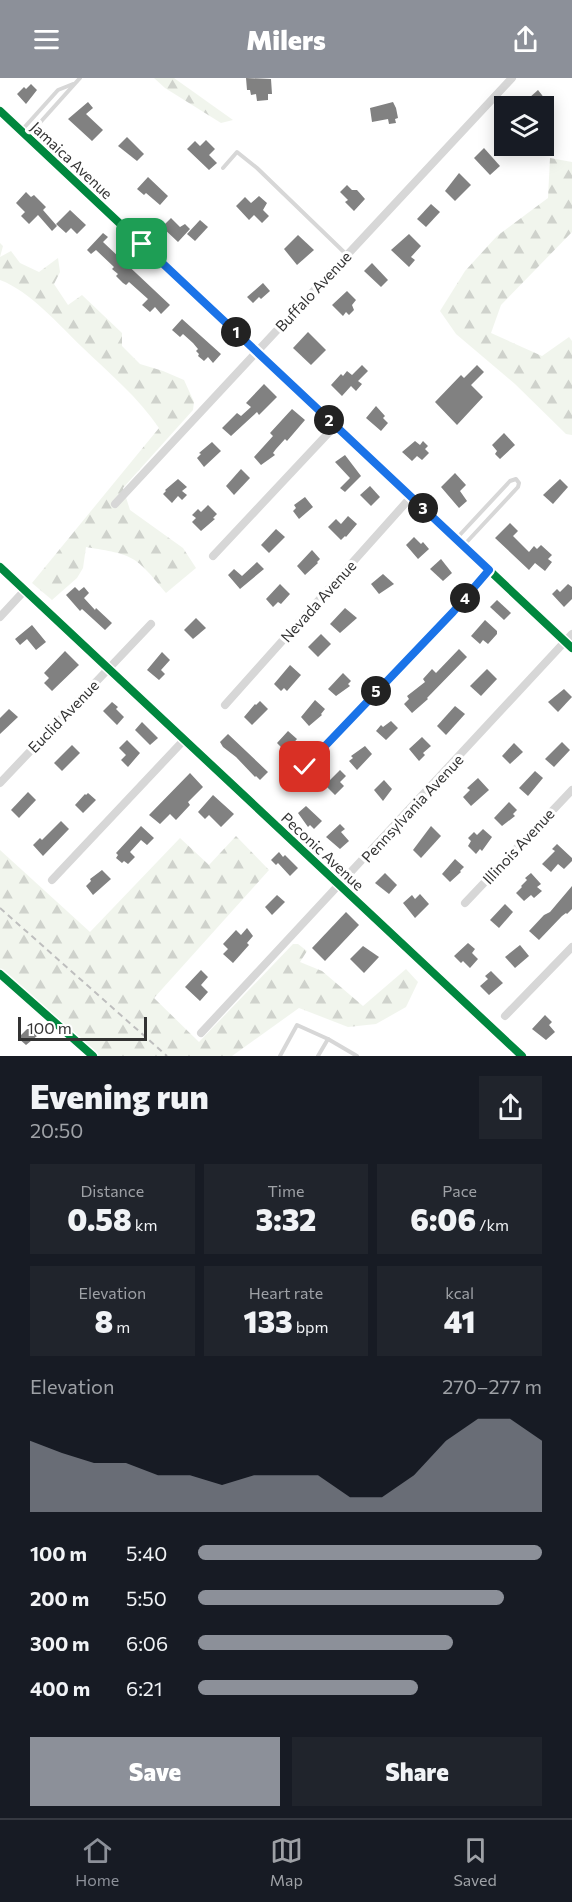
<!DOCTYPE html>
<html lang="en">
<head>
<meta charset="utf-8">
<style>
	body { margin:0; font-family:Commissioner,sans-serif; background:#20242c; color:#f1f3f6; height:100vh; display:flex; flex-direction:column; font-size:22px; white-space:nowrap }
	* { box-sizing:border-box; margin:0 }
	p { font-size:20px; color:#9ea1a6 }
	.icon { flex:none; width:33px; height:33px; fill:none; stroke:currentColor; stroke-width:2; stroke-linecap:round; stroke-linejoin:round }
	.map { position:relative; height:978px; overflow:hidden }
	.side { display:flex; flex-direction:column; background:#171b24; flex:1 }
	.side>* { flex:none }
	.buttons { position:absolute; left:494px; top:18px; display:grid; gap:12px }
	.buttons a { display:grid; place-items:center; width:60px; height:60px; border-radius:0px; background:#171b24; box-shadow:0 3px 15px #0003; font-size:30px }
	.scale { position:absolute; left:18px; bottom:15px; width:129px; box-sizing:border-box; padding-left:6px; border:3px solid #333; border-top:0; font-size:16px; line-height:21px; white-space:nowrap; color:#333; -webkit-text-stroke:4px #fff; paint-order:stroke }
	.pin { position:absolute; display:grid; place-items:center; width:51px; height:51px; color:#fff; margin:-26px; border-radius:12px; box-shadow:0 3px 9px #0006 }
	.km { position:absolute; width:30px; height:30px; margin:-15px; border-radius:50%; background:#222; color:#fff; font-size:16px; line-height:30px; text-align:center }
	.round { display:grid; place-items:center; flex:none; width:63px; height:63px; border-radius:0px; background:#20242c }
	.headline { display:flex; align-items:center; justify-content:space-between; height:102px; padding:0 30px }
	h1 { font-size:33px; font-weight:800; line-height:45px }
	.stats { display:grid; grid-template-columns:repeat(3,1fr); gap:9px; height:102px; padding:6px 30px }
	.stats div { display:grid; align-content:center; border-radius:0px; background:#20242c; text-align:center }
	.stats b { font-size:30px; font-weight:800 }
	.stats small { font-size:16px; font-weight:400 }
	.stats p { font-size:16px }
	.chart { height:168px; padding:12px 30px }
	.chart p { display:flex; justify-content:space-between }
	.chart svg { width:100%; height:108px; margin-top:6px; fill:#8c9099; opacity:.7 }
	.action { display:flex; gap:12px; margin-top:auto; padding:12px 30px }
	.action a { flex:1; height:69px; border-radius:0px; background:#8c9099; color:#fff; font-size:24px; font-weight:800; line-height:69px; text-align:center }
	.action a+a { background:#20242c; color:#f1f3f6 }
	ul { padding:0 30px; list-style:none; font-size:20px }
	li { display:grid; grid-template-columns:96px 72px 1fr; align-items:center; height:45px }
	li i { height:15px; border-radius:8px; background:#8c9099 }
	header { display:flex; justify-content:space-between; align-items:center; height:78px; padding:0 30px; background:#8c9099; color:#fff; font-size:27px; font-weight:800 }
	.tabs { display:flex; justify-content:space-around; align-items:center; height:84px; border-top:2px solid #363941; background:#171b24; font-size:16px; color:#9ea1a6 }
	.tabs a { display:grid; justify-items:center; gap:3px }
	.tabs .on { color:#8c9099 }
	.map>svg:first-child { display:block }
	.forest { fill:url(#forest-firs) }
	.building { fill:#818181 }
	.lines { fill:none; stroke-linecap:round; stroke-linejoin:round }
	.lane { stroke:#d7d7d7; stroke-width:4 }
	.street { stroke:#d7d7d7; stroke-width:8 }
	.secondary { stroke:#d0d0d0; stroke-width:10 }
	.rail { stroke:#bebebe; stroke-width:2; stroke-dasharray:6 4.5; stroke-linecap:butt }
	.cycleway-casing { stroke:#fff; stroke-width:11 }
	.cycleway { stroke:#00873e; stroke-width:8 }
	.route-casing { stroke:#fff; stroke-width:12 }
	.route { stroke:#1a73e8; stroke-width:8 }
	.labels { text-anchor:middle; dominant-baseline:central; stroke-width:6; stroke-linejoin:round; paint-order:stroke }
	.street-label { font-size:15px; fill:#333; stroke:#fff }
</style>
</head>
<body>
<header><svg class="icon" aria-label="menu" viewBox="0 0 24 24"><path d="M4 6h16M4 12h16M4 18h16"/></svg>Milers<svg class="icon" aria-label="share" viewBox="0 0 24 24"><path d="M12 15V3M7 8l5-5 5 5M5 13v7h14v-7"/></svg></header>
<div class="map">
<svg width="572" height="978" viewBox="0 0 572 978">
	<defs>
		<pattern id="forest-firs" width="22" height="20" patternUnits="userSpaceOnUse" patternTransform="scale(1.5)"><rect width="22" height="20" fill="#f1f5ed"/><path d="M5 1l3.5 6h-7zM16 11l3.5 6h-7z" fill="#cfd2cc"/></pattern>
	</defs>
	<rect width="100%" height="100%" fill="#fff"/>
	<!-- forest -->
	<g class="forest">
		<path d="M154 0H174L233 42 221 45 165 10Z"/>
		<path d="M550 80 572 84V154L501 227 491 255 542 278 569 259 572 263V357L566 356 515 306 456 256 440 233 465 193 497 158 548 120Z"/>
		<path d="M0 165 3 168 0 179 11 173 20 185 39 194 58 180 60 194 54 206 68 227 82 217 122 255V268L140 286 163 293 184 302 194 324 193 332 123 410 130 432 183 470 196 490 166 515C135 477 134 477 86 469L83 490 77 500 52 522 32 505 159 350C138 319 109 295 82 269 59 247 30 213 0 202Z"/>
		<path d="M236 758 269 792 154 920 199 964 293 866H298L307 873 300 884 322 893 363 928 406 891 418 904 406 929 376 946 348 949 299 930 232 978H93L0 896V772L90 854 180 760 209 787Z"/>
	</g>
	<!-- building -->
	<g class="building">
		<path d="M246 0 271 1 272 16H268V22L257 23 256 16 251 17 250 12H247Z"/>
		<path d="M31 6 37 12 26 26 17 16 24 9 26 11Z"/>
		<path d="M538 12 549 26 544 31 543 28H520Z"/>
		<path d="M88 24 93 30 86 36 103 52 92 63 68 41Z"/>
		<path d="M393 24 396 30 398 40 395 41 396 45 389 46 388 41 372 44 370 30Z"/>
		<path d="M127 59 144 76 137 83 118 68Z"/>
		<path d="M206 62 215 71 209 77 217 85 209 92 187 71 195 63 200 68Z"/>
		<path d="M484 70 500 88 490 97 474 80Z"/>
		<path d="M459 95 471 107 455 123 445 113Z"/>
		<path d="M148 99 168 118 160 127 146 115 144 117 137 111Z"/>
		<path d="M347 107 352 112H357L365 121 354 133 345 124 348 122 340 114Z"/>
		<path d="M26 114 31 119 34 117 46 129 43 132 57 148 52 153 38 137 29 146 21 138 25 134 16 125Z"/>
		<path d="M259 118 267 125 263 132 269 138 262 145 254 137 249 142 236 128 245 119 251 125Z"/>
		<path d="M431 126 440 134 426 149 417 141Z"/>
		<path d="M70 132 86 147 77 156 71 150 66 155 56 146Z"/>
		<path d="M171 140 180 149 185 146 190 151 178 164 162 149Z"/>
		<path d="M200 142 208 149 195 163 187 156Z"/>
		<path d="M103 155 108 159 103 164 170 227 161 236 155 229 150 234 142 227 148 221 129 204 126 207 123 205 116 198 118 196 112 191 114 189 96 172 91 176 87 172Z"/>
		<path d="M409 156 421 168 411 179 415 182 409 189 391 172Z"/>
		<path d="M298 157 314 172 297 187 284 171Z"/>
		<path d="M372 185 388 202 381 209 364 193Z"/>
		<path d="M263 205 270 213 261 221 259 219 253 225 247 219Z"/>
		<path d="M347 213 356 222 352 227 354 232 349 237 346 234 343 238 332 227Z"/>
		<path d="M182 241 221 276 213 285 208 279 204 283 198 278 199 276 196 273 198 271 193 265 183 256 180 259 172 252Z"/>
		<path d="M308 254 326 272 311 287 293 270Z"/>
		<path d="M362 287 368 293 358 303 362 306 356 313 351 308 342 318 331 307 341 296 343 298 347 293 352 297Z"/>
		<path d="M477 287 484 294 471 307 483 319 457 347 435 324 461 297 464 300Z"/>
		<path d="M264 306 277 319 259 337 257 334 231 358 222 350 237 335 241 338 251 329 246 325Z"/>
		<path d="M376 328 385 338 383 340 388 345 381 353 366 340Z"/>
		<path d="M292 331 305 342 287 363 285 361 276 371 273 375 275 377 261 387 254 379 273 358 270 355Z"/>
		<path d="M504 355 515 367 500 381 495 376 497 373 492 367Z"/>
		<path d="M415 363 420 367 423 363 428 368 425 371 429 375 422 382 417 378 412 383 402 374Z"/>
		<path d="M212 364 221 373 204 389 197 380 201 376 199 375Z"/>
		<path d="M345 377 361 398 345 414 340 410 350 400 335 384Z"/>
		<path d="M241 391 250 400 234 417 226 408Z"/>
		<path d="M455 395 466 407 460 413 467 423 459 430 441 409Z"/>
		<path d="M178 401 187 409 182 413 187 417 182 422 178 418 172 425 163 416 166 413 165 412Z"/>
		<path d="M560 401 568 409 553 426 543 417Z"/>
		<path d="M370 408 380 419 371 428 360 417Z"/>
		<path d="M305 419 313 429 299 441 293 433 296 430 294 427Z"/>
		<path d="M208 427 217 436 213 440 215 441 201 453 192 444 196 440 192 437 198 431 201 434Z"/>
		<path d="M348 438 357 446 346 459 345 458 341 462 328 449 336 441 341 446Z"/>
		<path d="M510 445 518 453 513 458 529 474 534 468 537 471 541 467 552 477 548 481 552 484 545 493 535 485 529 492 495 460Z"/>
		<path d="M276 451 285 459 269 475 261 467Z"/>
		<path d="M414 459 421 466 423 464 429 471 418 481 406 467Z"/>
		<path d="M312 472 320 481 317 484 318 485 305 497 297 488Z"/>
		<path d="M441 481 452 495 443 503 430 491Z"/>
		<path d="M257 484 264 491 240 511 228 497 234 491 242 498Z"/>
		<path d="M383 496 394 506 379 516 371 506Z"/>
		<path d="M280 506 290 516 281 526 278 524 273 529 266 521Z"/>
		<path d="M568 506 572 509V521L564 529 552 516 557 511 560 514Z"/>
		<path d="M75 509 79 513 84 509 89 515 84 520 95 532 96 530 112 545 105 552 82 531 80 533 66 517Z"/>
		<path d="M497 522 511 535 504 542 490 529Z"/>
		<path d="M345 530 357 540 340 555 330 546Z"/>
		<path d="M196 540 206 550 193 561 184 552Z"/>
		<path d="M485 542 497 553V556L488 566 483 562 480 566 471 558Z"/>
		<path d="M32 547 46 564 36 572 27 561 20 567 15 561Z"/>
		<path d="M321 556 331 566 318 579 308 569Z"/>
		<path d="M459 571 467 579 427 620 428 621 412 635 404 626 409 621 407 618 425 604 423 601 432 591 436 595Z"/>
		<path d="M65 573 79 587 52 613 44 605 49 600 44 595Z"/>
		<path d="M162 574 170 582 161 592 165 596 159 602 147 592Z"/>
		<path d="M290 587 301 597 287 613 284 610 281 613 274 606Z"/>
		<path d="M487 591 497 601 481 618 470 608Z"/>
		<path d="M343 595 351 603 348 606 350 608 336 618 328 611Z"/>
		<path d="M564 611 572 619 558 634 548 624Z"/>
		<path d="M315 622 325 631 321 636 322 637 309 648 301 639Z"/>
		<path d="M260 623 268 631 252 647 244 639 255 626 256 627Z"/>
		<path d="M112 624 118 629 116 631 124 639 117 647 103 633Z"/>
		<path d="M455 628 465 636 446 657 437 648Z"/>
		<path d="M9 631 18 639 0 656V640Z"/>
		<path d="M391 643 398 650 386 662 376 653 381 647 383 649Z"/>
		<path d="M142 644 158 660 150 667 135 652Z"/>
		<path d="M288 653 297 661 289 670 287 668 284 672 277 665Z"/>
		<path d="M228 656 268 694 260 702 256 698 255 699 236 679 223 669 220 664Z"/>
		<path d="M422 659 431 668 423 675 425 677 419 683 409 671Z"/>
		<path d="M127 662 140 675 128 689 121 682 126 677 119 670Z"/>
		<path d="M562 664 570 672 554 689 545 681Z"/>
		<path d="M514 665 523 674 510 686 502 678Z"/>
		<path d="M72 667 80 675 62 693 54 685Z"/>
		<path d="M365 668 372 676 357 692 349 683 353 680 351 678Z"/>
		<path d="M340 692 346 698 340 704 344 708 335 717 325 707Z"/>
		<path d="M535 693 543 700 528 718 519 710Z"/>
		<path d="M190 695 203 709 188 724 190 727 176 742 170 736 160 746 149 737Z"/>
		<path d="M478 700 489 712 471 728 463 719 470 712 467 710Z"/>
		<path d="M384 702 392 711 383 723 374 712Z"/>
		<path d="M28 714 36 722 19 740 11 732Z"/>
		<path d="M88 715 96 722 83 735 75 727 85 716 86 717Z"/>
		<path d="M213 717 234 736 221 749 209 737 205 741 198 734Z"/>
		<path d="M509 724 517 732 513 736 515 738 502 748 494 740Z"/>
		<path d="M306 728 322 743 314 751 310 747 308 749 298 735Z"/>
		<path d="M61 743 69 751 43 778 33 767 40 760 42 762Z"/>
		<path d="M340 746 345 751 341 754 349 763 340 771 326 759Z"/>
		<path d="M141 748 154 760 147 767 141 762 130 774 135 779 128 786 124 783 122 785 116 780 118 777 116 775Z"/>
		<path d="M431 748 441 758 421 780 413 772Z"/>
		<path d="M483 751 492 759 482 773 480 771 476 776 468 768 471 763 468 760 474 754 477 757Z"/>
		<path d="M557 766 572 780V783L564 791 558 786 551 794 542 786 555 773 552 771Z"/>
		<path d="M279 774 283 779 285 777 298 790 290 798 278 785 276 787 271 782Z"/>
		<path d="M455 781 464 789 460 793 461 794 450 804 442 796Z"/>
		<path d="M102 792 111 801 93 817 86 808 91 803 90 801Z"/>
		<path d="M385 795 397 807 389 816 375 805Z"/>
		<path d="M531 795 541 806 537 809 542 813 534 820 531 817 524 823 516 815 522 809 521 808 527 802 525 800Z"/>
		<path d="M572 808V831L567 836 566 835 562 838 539 862 529 853 544 837 550 834Z"/>
		<path d="M420 816 429 826 415 840 403 825 412 817 415 821Z"/>
		<path d="M277 817 285 824 272 837 265 829Z"/>
		<path d="M505 826 513 834 499 850 490 842Z"/>
		<path d="M346 834 359 847 325 883 312 870Z"/>
		<path d="M247 850 253 858 247 865 249 867 233 885 223 876 228 871 223 866 236 852 241 857Z"/>
		<path d="M468 865 475 871 472 875 478 881 470 890 463 883 461 885 454 878Z"/>
		<path d="M520 867 529 878 515 890 505 879Z"/>
		<path d="M363 868 379 879 364 895 350 881Z"/>
		<path d="M201 892 208 899 201 907 208 914 200 923 185 909Z"/>
		<path d="M491 893 503 905 489 917 480 908 488 901 485 898Z"/>
		<path d="M545 937 552 944 549 947 555 954 546 962 532 951Z"/>
		<path d="M30 948 37 954 35 956 37 958 26 967 18 960Z"/>
	</g>
	<g class="lines">
		<!-- lane -->
		<g class="lane">
			<path d="M22 52 58 12 73 6"/>
			<path d="M28 58 80 0"/>
			<path d="M223 90 237 74 257 90 346 176"/>
			<path d="M456 461 510 403 516 401 519 405 518 409 464 467"/>
			<path d="M280 978 297 947 328 961 357 978"/>
			<path d="M318 978 328 961"/>
		</g>
		<!-- street -->
		<g class="street">
			<path d="M0 33 572 570"/>
			<path d="M115 426 512 0"/>
			<path d="M213 478 335 348"/>
			<path d="M0 489 522 978"/>
			<path d="M0 539 25 512"/>
			<path d="M225 627 411 419"/>
			<path d="M305 689 453 534 489 492"/>
			<path d="M0 705 151 546"/>
			<path d="M52 802 184 662"/>
			<path d="M465 825 572 712"/>
			<path d="M505 938 572 869"/>
			<path d="M201 955 572 556"/>
		</g>
		<!-- secondary -->
		<path class="secondary" d="M0 896 93 978"/>
		<!-- rail -->
		<path class="rail" d="M0 830 167 978"/>
		<!-- cycleway casing -->
		<g class="cycleway-casing">
			<g id="cycleway">
				<path d="M0 33 572 570"/>
				<path d="M0 489 522 978"/>
				<path d="M0 896 93 978"/>
			</g>
		</g>
		<!-- cycleway -->
		<use href="#cycleway" class="cycleway"/>
	</g>
	<g class="lines">
		<!-- route casing -->
		<g class="route-casing">
			<path id="route" d="M142 166 489 492 453 534 305 689"/>
		</g>
		<!-- route -->
		<use href="#route" class="route"/>
	</g>
	<g class="labels">
		<!-- street labels -->
		<g class="street-label">
			<text transform="translate(72 82) rotate(43)">Jamaica Avenue</text>
			<text transform="translate(313 213) rotate(-47)">Buffalo Avenue</text>
			<text transform="translate(318 523) rotate(-48)">Nevada Avenue</text>
			<text transform="translate(63 638) rotate(-46)">Euclid Avenue</text>
			<text transform="translate(412 730) rotate(-47)">Pennsylvania Avenue</text>
			<text transform="translate(518 768) rotate(-47)">Illinois Avenue</text>
			<text transform="translate(323 773) rotate(43)">Peconic Avenue</text>
		</g>
	</g>
</svg>
<div class="buttons">
<a><svg class="icon" aria-label="layers" viewBox="0 0 24 24"><path d="M12 4l9 5-9 5-9-5zM3 14l9 5 9-5"/></svg></a>
</div>
<div class="scale">100 m</div>
<div class="pin" style="left:142px;top:166px;background:#1e9e55"><svg class="icon" aria-label="arrive" viewBox="0 0 24 24"><path d="M6 21V4h12l-3 4 3 4H6"/></svg></div>
<div class="pin" style="left:305px;top:689px;background:#d93025"><svg class="icon" aria-label="check" viewBox="0 0 24 24"><path d="M5 12l5 5 9-10"/></svg></div>
<b class="km" style="left:236px;top:254px">1</b>
<b class="km" style="left:329px;top:342px">2</b>
<b class="km" style="left:423px;top:430px">3</b>
<b class="km" style="left:465px;top:520px">4</b>
<b class="km" style="left:376px;top:613px">5</b>
</div>
<section class="side">
<div class="headline"><div><h1>Evening run</h1><p>20:50</p></div><a class="round"><svg class="icon" aria-label="share" viewBox="0 0 24 24"><path d="M12 15V3M7 8l5-5 5 5M5 13v7h14v-7"/></svg></a></div>
<div class="stats">
<div><p>Distance</p><b>0.58<small> km</small></b></div>
<div><p>Time</p><b>3:32</b></div>
<div><p>Pace</p><b>6:06<small> /km</small></b></div>
</div>
<div class="stats">
<div><p>Elevation</p><b>8<small> m</small></b></div>
<div><p>Heart rate</p><b>133<small> bpm</small></b></div>
<div><p>kcal</p><b>41</b></div>
</div>
<div class="chart"><p><span>Elevation</span>270–277 m</p>
<svg viewBox="0 0 160 44" preserveAspectRatio="none"><path d="M0 44V15L10 20L20 24L30 24L40 29L50 29L60 33L70 29L80 29L90 29L100 38L110 38L120 29L130 15L140 6L150 6L160 15V44z"/></svg>
</div>
<ul>
<li><b>100 m</b>5:40<i style="width:100%"></i></li>
<li><b>200 m</b>5:50<i style="width:89%"></i></li>
<li><b>300 m</b>6:06<i style="width:74%"></i></li>
<li><b>400 m</b>6:21<i style="width:64%"></i></li>
</ul>
<div class="action"><a>Save</a><a>Share</a></div>
</section>
<nav class="tabs">
<a class="on"><svg class="icon" aria-label="home" viewBox="0 0 24 24"><path d="M3 11l9-7 9 7M6 9v11h12V9"/></svg>Home</a>
<a><svg class="icon" aria-label="map" viewBox="0 0 24 24"><path d="M3 6l6-2 6 2 6-2v14l-6 2-6-2-6 2zM9 4v14M15 6v14"/></svg>Map</a>
<a><svg class="icon" aria-label="saved" viewBox="0 0 24 24"><path d="M7 4h10v16l-5-4-5 4z"/></svg>Saved</a>
</nav>
</body>
</html>
